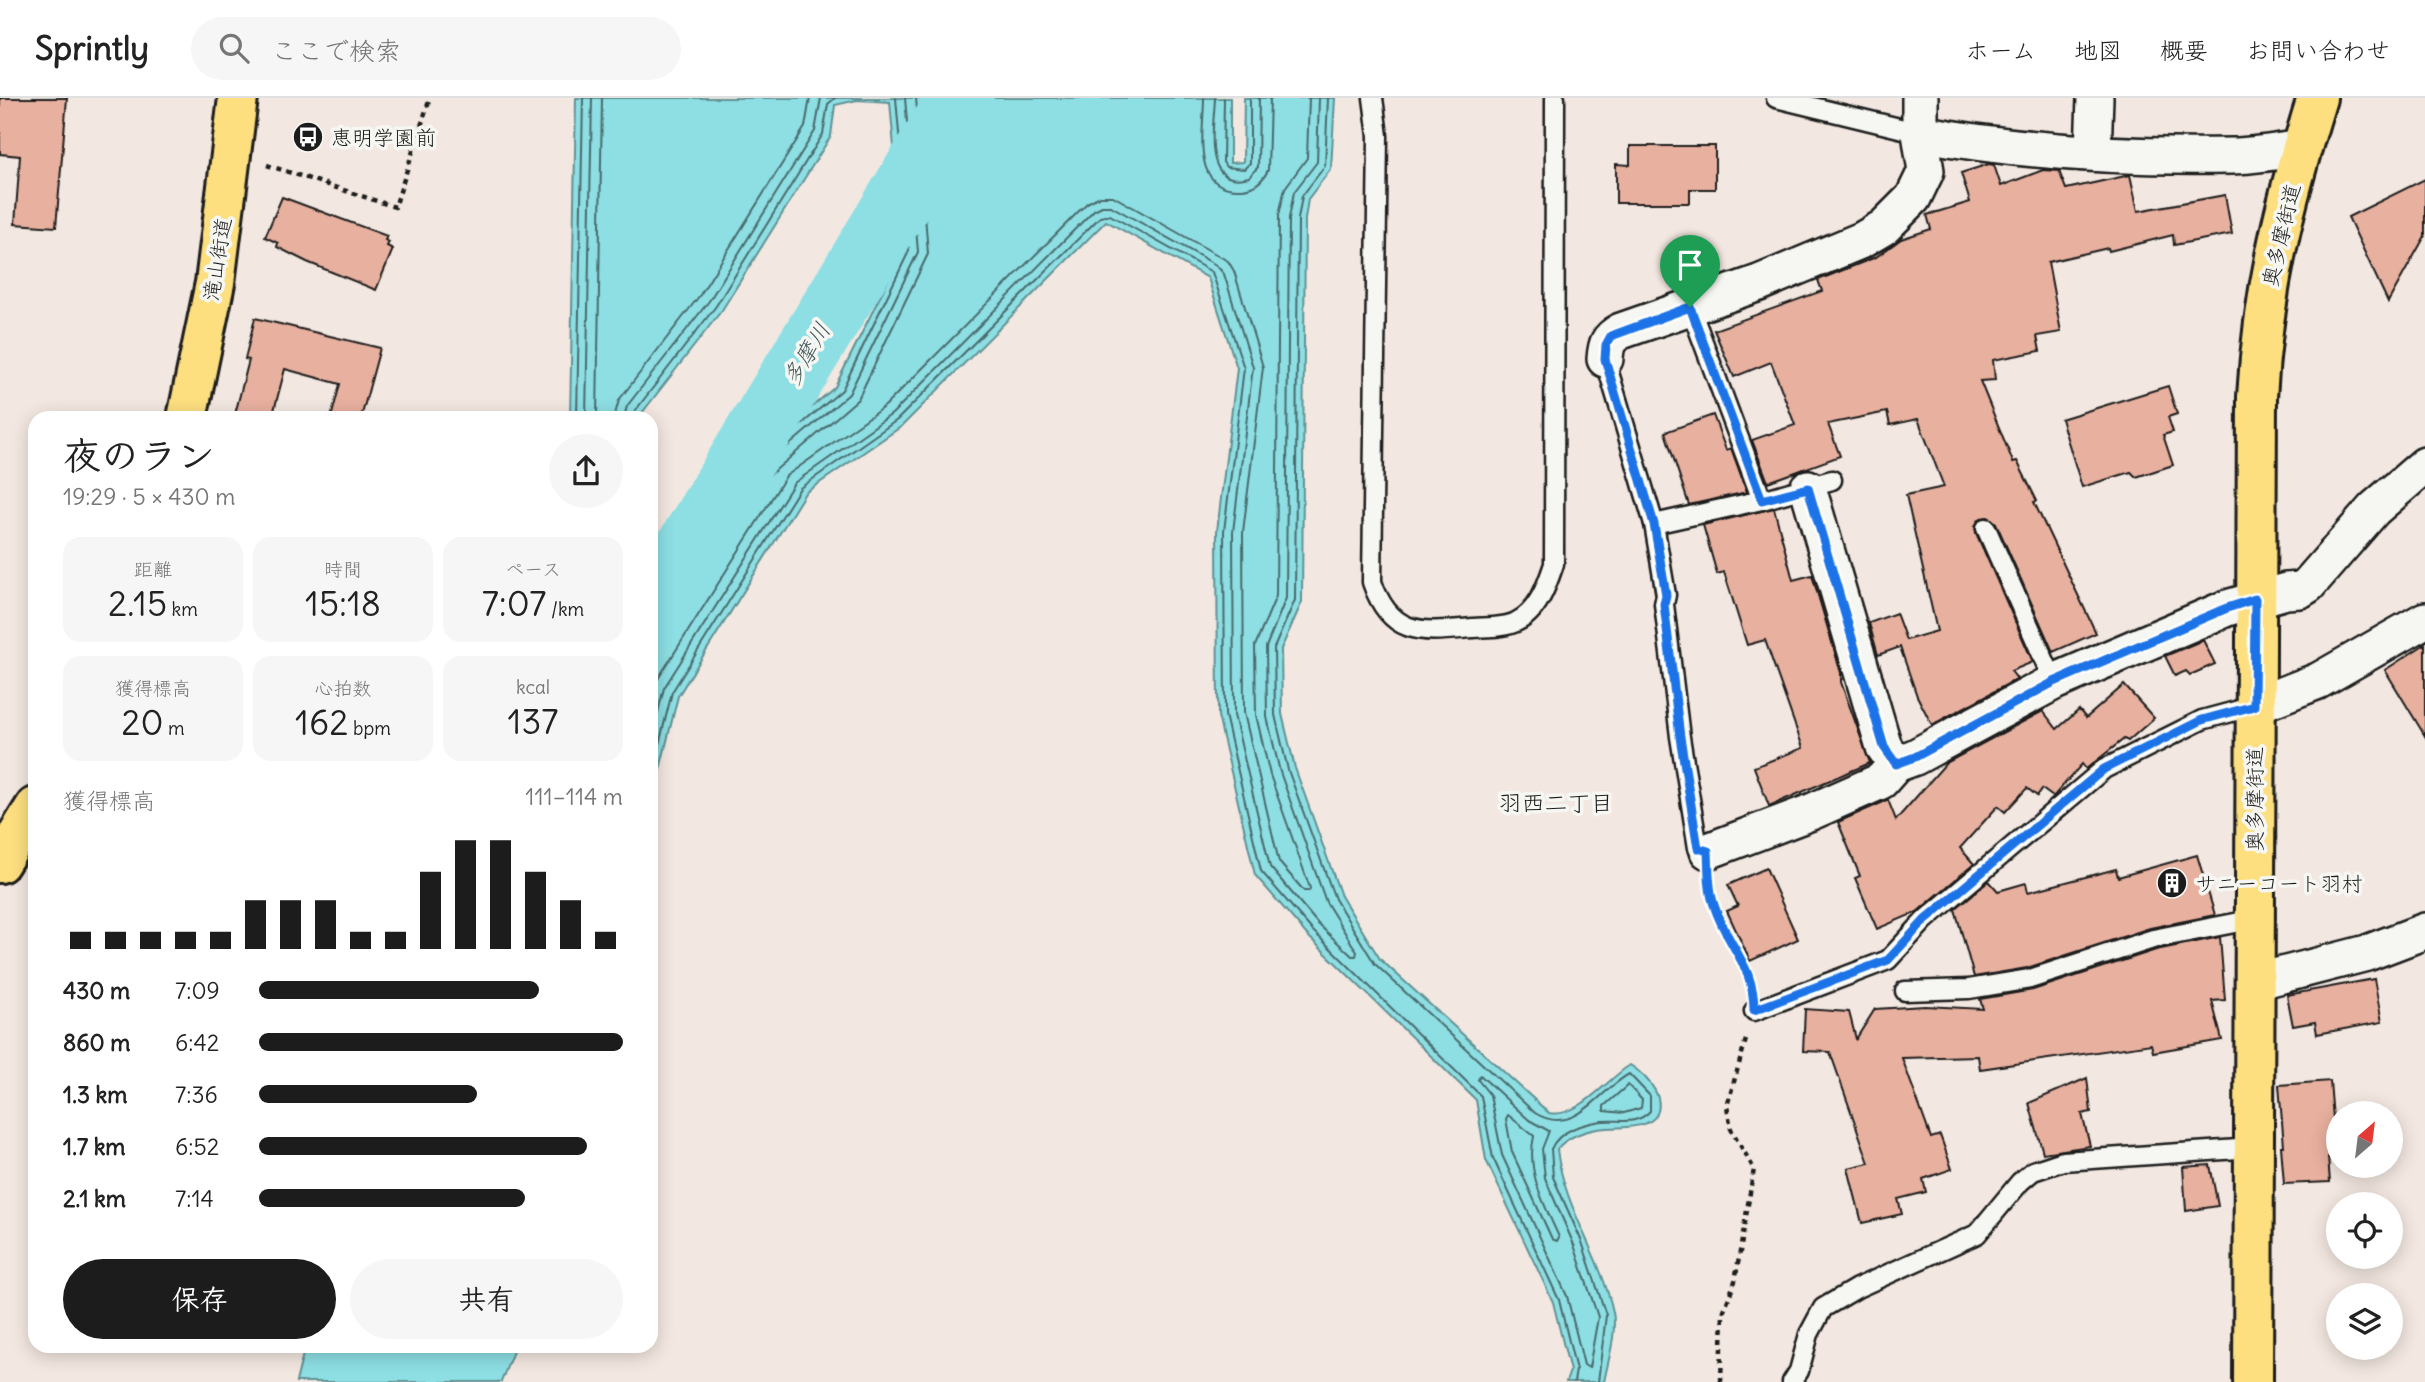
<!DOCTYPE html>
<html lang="ja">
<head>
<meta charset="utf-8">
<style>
	body { margin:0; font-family:Delius,"Klee One",sans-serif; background:#f6f6f6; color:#222; height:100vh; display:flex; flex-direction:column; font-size:26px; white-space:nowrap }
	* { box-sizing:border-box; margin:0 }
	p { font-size:23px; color:#767676 }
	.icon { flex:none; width:38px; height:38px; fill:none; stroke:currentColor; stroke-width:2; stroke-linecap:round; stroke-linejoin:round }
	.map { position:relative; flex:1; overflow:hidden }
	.details { position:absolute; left:28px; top:313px; width:630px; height:942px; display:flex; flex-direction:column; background:#fff; border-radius:21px; box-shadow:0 4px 18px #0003 }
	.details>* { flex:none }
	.needle { width:46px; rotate:28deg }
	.controls { position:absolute; left:2326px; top:1003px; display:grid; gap:14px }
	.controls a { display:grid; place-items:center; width:77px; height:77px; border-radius:50%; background:#fff; box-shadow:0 4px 18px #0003; font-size:35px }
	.pin { position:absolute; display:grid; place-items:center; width:60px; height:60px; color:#fff; margin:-72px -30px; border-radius:50% 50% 50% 0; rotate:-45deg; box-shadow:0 0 7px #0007 }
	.pin .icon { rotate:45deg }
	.round { display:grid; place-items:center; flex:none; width:74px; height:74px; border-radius:37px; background:#f6f6f6 }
	.head { display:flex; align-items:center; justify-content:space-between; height:119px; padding:0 35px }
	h1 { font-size:38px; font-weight:600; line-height:52px }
	.metrics { display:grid; grid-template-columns:repeat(3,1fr); gap:10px; height:119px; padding:7px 35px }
	.metrics div { display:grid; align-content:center; border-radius:18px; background:#f6f6f6; text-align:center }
	.metrics b { font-size:35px; font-weight:600 }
	.metrics small { font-size:19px; font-weight:400 }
	.metrics p { font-size:19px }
	.chart { height:196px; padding:14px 35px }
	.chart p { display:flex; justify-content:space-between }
	.chart svg { width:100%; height:126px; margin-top:7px; stroke:#1c1c1c; stroke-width:6 }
	.action { display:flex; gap:14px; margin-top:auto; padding:14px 35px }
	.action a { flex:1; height:80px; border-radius:42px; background:#1c1c1c; color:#fff; font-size:28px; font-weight:600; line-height:80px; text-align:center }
	.action a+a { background:#f6f6f6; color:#222 }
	ul { padding:0 35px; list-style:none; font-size:23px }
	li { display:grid; grid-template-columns:112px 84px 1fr; align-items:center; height:52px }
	li i { height:18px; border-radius:9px; background:#1c1c1c }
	header { display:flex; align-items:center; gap:42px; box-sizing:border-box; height:98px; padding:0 35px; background:#fff; border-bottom:2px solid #e0e0e0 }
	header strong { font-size:33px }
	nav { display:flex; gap:38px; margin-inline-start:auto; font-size:24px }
	.search { width:490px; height:63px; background:#f6f6f6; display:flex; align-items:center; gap:18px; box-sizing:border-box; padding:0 24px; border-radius:38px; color:#767676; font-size:26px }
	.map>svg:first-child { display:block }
	.water { fill:#8ddfe4; stroke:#609194; stroke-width:2 }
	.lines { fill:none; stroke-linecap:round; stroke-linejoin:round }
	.shore { stroke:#496a6c; stroke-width:2 }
	.river { stroke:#8ddfe4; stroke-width:66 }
	.building { fill:#e8b09f; stroke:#1c1c1c; stroke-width:2 }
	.lane-casing { stroke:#1c1c1c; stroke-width:23 }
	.street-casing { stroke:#1c1c1c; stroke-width:40 }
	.primary-casing { stroke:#1c1c1c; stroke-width:44 }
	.highway-casing { stroke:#1c1c1c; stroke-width:44 }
	.path { stroke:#1c1c1c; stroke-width:4.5; stroke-dasharray:5 5; stroke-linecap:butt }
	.lane { stroke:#f6f6f2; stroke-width:18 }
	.street { stroke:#f6f6f2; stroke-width:35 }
	.primary { stroke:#fddf80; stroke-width:38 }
	.highway { stroke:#fddf80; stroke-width:38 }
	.route-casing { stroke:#fff; stroke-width:14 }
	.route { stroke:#1a73e8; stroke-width:9 }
	.labels { text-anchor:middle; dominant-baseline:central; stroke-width:7; stroke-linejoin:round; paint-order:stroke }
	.poi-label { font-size:21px; fill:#1c1c1c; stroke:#f6f6f2; text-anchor:start }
	.street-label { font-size:21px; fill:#1c1c1c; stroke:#f6f6f2 }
	.water-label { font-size:23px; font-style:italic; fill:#3e5658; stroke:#f6f6f2 }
	.neighbourhood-label { font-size:23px; fill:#1c1c1c; stroke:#f6f6f2 }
</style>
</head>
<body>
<header>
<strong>Sprintly</strong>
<div class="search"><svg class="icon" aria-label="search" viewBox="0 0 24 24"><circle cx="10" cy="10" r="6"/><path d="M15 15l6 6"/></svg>ここで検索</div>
<nav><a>ホーム</a><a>地図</a><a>概要</a><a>お問い合わせ</a></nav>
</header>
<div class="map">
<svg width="2425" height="1284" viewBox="0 0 2425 1284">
	<rect width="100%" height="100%" fill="#f3e8e1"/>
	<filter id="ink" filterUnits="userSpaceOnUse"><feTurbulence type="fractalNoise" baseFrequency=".0143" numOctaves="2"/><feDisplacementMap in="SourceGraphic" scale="14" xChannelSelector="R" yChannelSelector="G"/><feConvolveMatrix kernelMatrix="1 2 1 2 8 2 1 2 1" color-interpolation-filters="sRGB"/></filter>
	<g filter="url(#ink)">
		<!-- water -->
		<g class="water">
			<path d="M576 0H1230V65L1243 64 1244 0H1335L1331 71 1308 101 1305 121 1302 504 1281 551 1282 616 1295 670 1341 798 1380 861 1549 1015C1578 1021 1607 981 1630 967 1640 973 1655 988 1658 1000 1665 1032 1626 1029 1606 1030 1589 1031 1567 1038 1557 1051 1563 1108 1601 1158 1613 1214 1617 1235 1608 1263 1604 1284H1566L1570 1273 1553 1204 1486 1062 1476 1002 1307 837 1255 777 1218 618 1217 433 1237 270 1208 180 1106 123 902 328 805 395 678 598 651 708V431L659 439 835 289 903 152 890 4 857 2 835 7 831 38 722 212 638 320H570Z"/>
			<path d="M305 1248H515L501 1284H296Z"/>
		</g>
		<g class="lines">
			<!-- shore -->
			<g class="shore">
				<path d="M1204 0C1204 35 1190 94 1242 91 1254 90 1263 83 1268 72L1270 0"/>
				<path d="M1215 0C1214 29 1201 92 1249 79L1258 69 1259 0"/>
				<path d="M1224 0 1223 64 1226 69 1244 71 1250 65V0"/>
				<path d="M1328 0 1325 68 1302 98 1298 121 1295 502 1274 550 1275 617 1288 672 1335 801 1375 866 1535 1015C1575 1040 1598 993 1629 976L1650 998V1013C1636 1028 1620 1021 1602 1023 1583 1026 1559 1032 1551 1051L1553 1079 1582 1144 1606 1217 1598 1284"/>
				<path d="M577 320 583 0"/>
				<path d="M586 320 592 0"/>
				<path d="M597 320 602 0"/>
				<path d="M614 320 619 302 700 197 805 29 810 0"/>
				<path d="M624 320 627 308 709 203 815 33 821 0"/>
				<path d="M633 320 635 313 716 208 823 36 828 6 835 0"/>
				<path d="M651 441 657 445 664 443 842 292 909 153 896 0"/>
				<path d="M651 452 660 454 669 450 849 296 918 154 905 0"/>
				<path d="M651 463 663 464 675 459 858 301 928 156 916 0"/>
				<path d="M651 598 656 584 786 378 885 308 1087 105 1100 98H1113L1228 163 1234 173 1263 269 1243 434 1244 615 1279 764 1304 793H1309L1310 790 1270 677 1256 617 1255 548 1276 498 1279 117 1285 90 1307 60 1309 0"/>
				<path d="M651 642 664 590 794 385 892 316 1094 112 1102 108H1111L1216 167 1224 176 1253 269 1233 434 1234 617 1270 769 1318 826 1352 858H1356L1357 854 1326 804 1280 674 1267 619 1266 549 1286 500 1289 120 1294 94 1317 64 1319 0"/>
				<path d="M651 679 672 594 800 390 897 322 1100 119 1110 117 1212 174 1244 270 1224 433 1225 617 1261 773 1312 832 1481 998 1493 1060 1559 1202 1576 1272 1574 1284"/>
				<path d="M1480 977 1529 1022 1549 1033 1542 1051 1545 1080 1574 1147 1598 1219 1589 1270 1584 1267 1567 1198 1502 1057 1490 997 1478 982Z"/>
				<path d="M1628 987 1642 1002 1641 1010 1624 1015 1604 1013V1008Z"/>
				<path d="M1508 1017 1534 1038C1526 1074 1544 1106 1559 1139L1557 1143 1552 1141 1512 1054 1506 1021Z"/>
			</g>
			<!-- river -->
			<path class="river" d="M651 512 961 0"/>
		</g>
		<!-- building -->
		<g class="building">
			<path d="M0 0H67L56 129 15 126 20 58 0 56Z"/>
			<path d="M1630 48H1715V91H1690V105H1616V66L1630 67Z"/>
			<path d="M1989 66 1994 67 2001 88 2043 72 2059 73 2066 91 2130 77 2138 113 2225 97 2232 136 2174 147 2173 137 2109 153 2108 150 2048 164 2061 234 2037 238 2040 253 1993 262 1995 282 1980 283 2013 364 2017 363 2037 403 2034 404 2096 535 2053 554 1996 425 1988 419 1981 420 1975 428 1976 435 2033 564 2011 573 2017 581 1932 627 1917 598 1900 549 1878 557 1869 525 1896 515 1906 542 1937 533 1906 397 1944 389 1918 321 1890 327 1887 314 1828 326 1840 358 1768 384 1752 342 1795 327 1771 264 1734 279 1714 232 1822 193 1818 182 1876 159 1901 141 1931 131 1927 117 1970 104 1961 75Z"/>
			<path d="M2425 81V138L2388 204 2348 119Z"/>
			<path d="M282 99 387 138 385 142 389 144 387 148 393 151 376 192 307 164 277 149 278 145 265 139Z"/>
			<path d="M255 220 380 250 361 320H331L340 286 285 271 272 320H234L249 262 245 261Z"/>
			<path d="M2168 288 2177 316 2168 319 2173 334 2163 337 2173 367 2136 379 2131 374 2082 389 2061 321Z"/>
			<path d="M1713 317 1726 352 1731 350 1747 394 1689 407 1665 334Z"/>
			<path d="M1774 410 1793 482 1812 477 1841 575V584L1870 665 1769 708 1754 669 1803 650 1765 542 1747 547 1724 474 1717 476 1703 427Z"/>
			<path d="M2203 542 2215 566 2190 577 2186 573 2175 578 2165 558Z"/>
			<path d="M2425 546V638L2385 572Z"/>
			<path d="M2124 587 2154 620 2128 643 2124 641 2086 671 2082 666 2053 699 2042 691 2037 698 2027 690 2005 714 1998 708 1960 750 1974 766 1917 814 1877 831 1855 780 1860 778 1838 724 1888 702 1896 722 1946 665 2043 613 2057 631 2079 612 2086 620Z"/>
			<path d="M2197 757 2215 817 2150 830 2027 870 1974 879 1955 811 1989 783 1998 793 2026 785 2028 794 2116 771 2118 779Z"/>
			<path d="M1766 770 1798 841 1750 863 1727 813 1738 808 1728 787Z"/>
			<path d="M2220 839 2225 902 2212 903 2222 942 2153 954 2151 946 1980 971 1978 958 1902 960 1931 1040 1940 1037 1952 1071 1923 1081 1926 1094 1898 1101 1902 1116 1862 1125 1848 1070 1869 1065 1830 954 1803 953 1805 911 1849 914 1856 941 1875 911 1925 908 1983 911 1980 901 2033 892 2156 852Z"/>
			<path d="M2374 881 2382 924 2317 936 2315 924 2293 928 2287 897Z"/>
			<path d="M2087 980 2091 1014 2082 1016 2090 1048 2043 1055 2029 1005Z"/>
			<path d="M2330 983 2336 1058 2328 1059 2330 1084 2284 1086 2281 1048H2284L2279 987Z"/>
			<path d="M2210 1067 2218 1108 2186 1113 2183 1069Z"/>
		</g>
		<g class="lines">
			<!-- lane casing -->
			<g class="lane-casing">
				<g id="lane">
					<path d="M1373 0 1378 38 1372 484C1391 540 1423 534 1473 530 1486 529 1504 530 1516 524 1538 514 1547 487 1554 466L1555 0"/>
					<path d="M1776 0 1920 35"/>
					<path d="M1690 209 1762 402"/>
					<path d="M1605 261 1654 426 1666 497 1664 506 1680 639 1698 750 1708 753"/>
					<path d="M1654 426 1762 402 1832 382"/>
					<path d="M1986 430 2054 584"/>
					<path d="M1905 893 1969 891 2030 881 2153 841 2255 821"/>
					<path d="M1754 913 1888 862 1925 822 2104 671 2202 622 2254 608"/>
					<path d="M1792 1284 1799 1273 1809 1236 1823 1210 1857 1190 1977 1136 2020 1084 2033 1073 2063 1063 2253 1050"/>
				</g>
			</g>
			<!-- street casing -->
			<g class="street-casing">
				<g id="street">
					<path d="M1920 0V35C2022 54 2129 60 2232 58 2255 58 2279 53 2302 50"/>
					<path d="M2093 54 2095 0"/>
					<path d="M1605 261C1606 246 1608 240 1621 233L1759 185 1862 142 1884 129 1913 100 1926 73 1920 35"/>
					<path d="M1808 390 1884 649 1896 666"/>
					<path d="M2254 608 2318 583 2425 522"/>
					<path d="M1708 753 1811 714 1881 683 1896 666 1915 659 2054 584 2227 510 2286 493 2300 492 2308 487 2374 411 2425 367"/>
					<path d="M2255 884 2367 855 2425 833"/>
				</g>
			</g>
			<!-- primary casing -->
			<g class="primary-casing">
				<path id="primary" d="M2253 1284 2257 299C2263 191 2285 103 2317 0"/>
			</g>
			<!-- highway casing -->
			<g class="highway-casing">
				<g id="highway">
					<path d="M187 320 215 185 238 0"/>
					<path d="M0 765 35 709"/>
				</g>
			</g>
			<!-- path -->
			<g class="path">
				<path d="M267 67 395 109 430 0"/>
				<path d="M1711 788 1713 805 1752 885"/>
				<path d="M1721 1284 1723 1215 1735 1183 1754 1071 1731 1031 1727 1008 1747 938"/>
			</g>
			<!-- lane -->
			<use href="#lane" class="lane"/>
			<!-- street -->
			<use href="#street" class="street"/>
			<!-- primary -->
			<use href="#primary" class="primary"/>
			<!-- highway -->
			<use href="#highway" class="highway"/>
		</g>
	</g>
	<g class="lines" filter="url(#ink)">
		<!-- route casing -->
		<g class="route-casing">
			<path id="route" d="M1690 209 1762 402 1808 390 1884 649 1896 666 1915 659 2054 584 2227 510 2255 501 2254 608 2202 622 2104 671 1925 822 1888 862 1754 912C1754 865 1727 849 1714 807 1708 791 1709 770 1708 753L1698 750 1680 639 1664 506 1666 497 1654 426 1605 261 1606 247 1611 238Z"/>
		</g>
		<!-- route -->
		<use href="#route" class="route"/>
	</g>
	<!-- icons -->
	<defs>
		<g id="bus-disc" transform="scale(1.575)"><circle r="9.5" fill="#1c1c1c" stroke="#f6f6f2"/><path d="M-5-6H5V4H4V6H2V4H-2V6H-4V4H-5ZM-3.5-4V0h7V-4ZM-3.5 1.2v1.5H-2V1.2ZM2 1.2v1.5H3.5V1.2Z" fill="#fff"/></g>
		<g id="building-disc" transform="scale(1.575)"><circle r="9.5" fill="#1c1c1c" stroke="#f6f6f2"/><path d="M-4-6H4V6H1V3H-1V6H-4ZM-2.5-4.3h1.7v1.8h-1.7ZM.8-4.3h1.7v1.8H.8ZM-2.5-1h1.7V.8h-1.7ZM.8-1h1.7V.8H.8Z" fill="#fff"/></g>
	</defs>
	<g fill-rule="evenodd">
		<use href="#bus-disc" x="308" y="39"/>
		<use href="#building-disc" x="2172" y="785"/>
	</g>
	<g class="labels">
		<!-- poi labels -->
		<g class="poi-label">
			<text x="331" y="39">恵明学園前</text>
			<text x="2195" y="785">サニーコート羽村</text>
		</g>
		<!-- street labels -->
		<g class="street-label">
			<text transform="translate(2281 137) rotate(-77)">奥多摩街道</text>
			<text transform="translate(217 161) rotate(-81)">滝山街道</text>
			<text transform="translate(2254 701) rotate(-90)">奥多摩街道</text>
		</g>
		<!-- water labels -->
		<g class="water-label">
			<text transform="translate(806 256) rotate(-59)">多摩川</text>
		</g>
		<!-- neighbourhood labels -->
		<g class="neighbourhood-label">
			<text x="1556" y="704">羽西二丁目</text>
		</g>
	</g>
</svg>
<div class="controls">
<a><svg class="needle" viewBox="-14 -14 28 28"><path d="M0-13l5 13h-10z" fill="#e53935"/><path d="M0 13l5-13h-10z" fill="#767676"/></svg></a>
<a><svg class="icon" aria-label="locate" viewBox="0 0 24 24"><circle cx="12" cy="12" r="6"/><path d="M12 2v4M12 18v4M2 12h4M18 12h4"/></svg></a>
<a><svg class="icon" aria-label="layers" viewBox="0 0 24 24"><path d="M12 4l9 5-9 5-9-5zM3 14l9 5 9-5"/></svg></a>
</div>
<div class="pin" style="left:1690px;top:209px;background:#1e9e55"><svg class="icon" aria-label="arrive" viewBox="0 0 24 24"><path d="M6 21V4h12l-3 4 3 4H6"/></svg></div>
<section class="details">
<div class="head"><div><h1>夜のラン</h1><p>19:29 · 5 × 430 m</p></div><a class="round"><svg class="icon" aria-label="share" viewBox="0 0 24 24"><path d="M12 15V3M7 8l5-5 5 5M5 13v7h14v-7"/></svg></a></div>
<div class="metrics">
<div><p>距離</p><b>2.15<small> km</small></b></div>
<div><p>時間</p><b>15:18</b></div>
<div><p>ペース</p><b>7:07<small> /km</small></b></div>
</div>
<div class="metrics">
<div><p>獲得標高</p><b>20<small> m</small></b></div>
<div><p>心拍数</p><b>162<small> bpm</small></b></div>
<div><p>kcal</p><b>137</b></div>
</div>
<div class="chart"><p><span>獲得標高</span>111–114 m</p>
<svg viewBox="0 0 160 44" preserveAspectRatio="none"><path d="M5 44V38M15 44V38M25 44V38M35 44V38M45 44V38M55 44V27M65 44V27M75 44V27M85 44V38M95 44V38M105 44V17M115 44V6M125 44V6M135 44V17M145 44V27M155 44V38"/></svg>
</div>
<ul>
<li><b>430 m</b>7:09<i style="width:77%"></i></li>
<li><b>860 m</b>6:42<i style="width:100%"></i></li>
<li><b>1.3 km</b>7:36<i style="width:60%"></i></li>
<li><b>1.7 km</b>6:52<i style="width:90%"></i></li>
<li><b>2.1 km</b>7:14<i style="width:73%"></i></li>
</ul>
<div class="action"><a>保存</a><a>共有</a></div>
</section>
</div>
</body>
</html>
